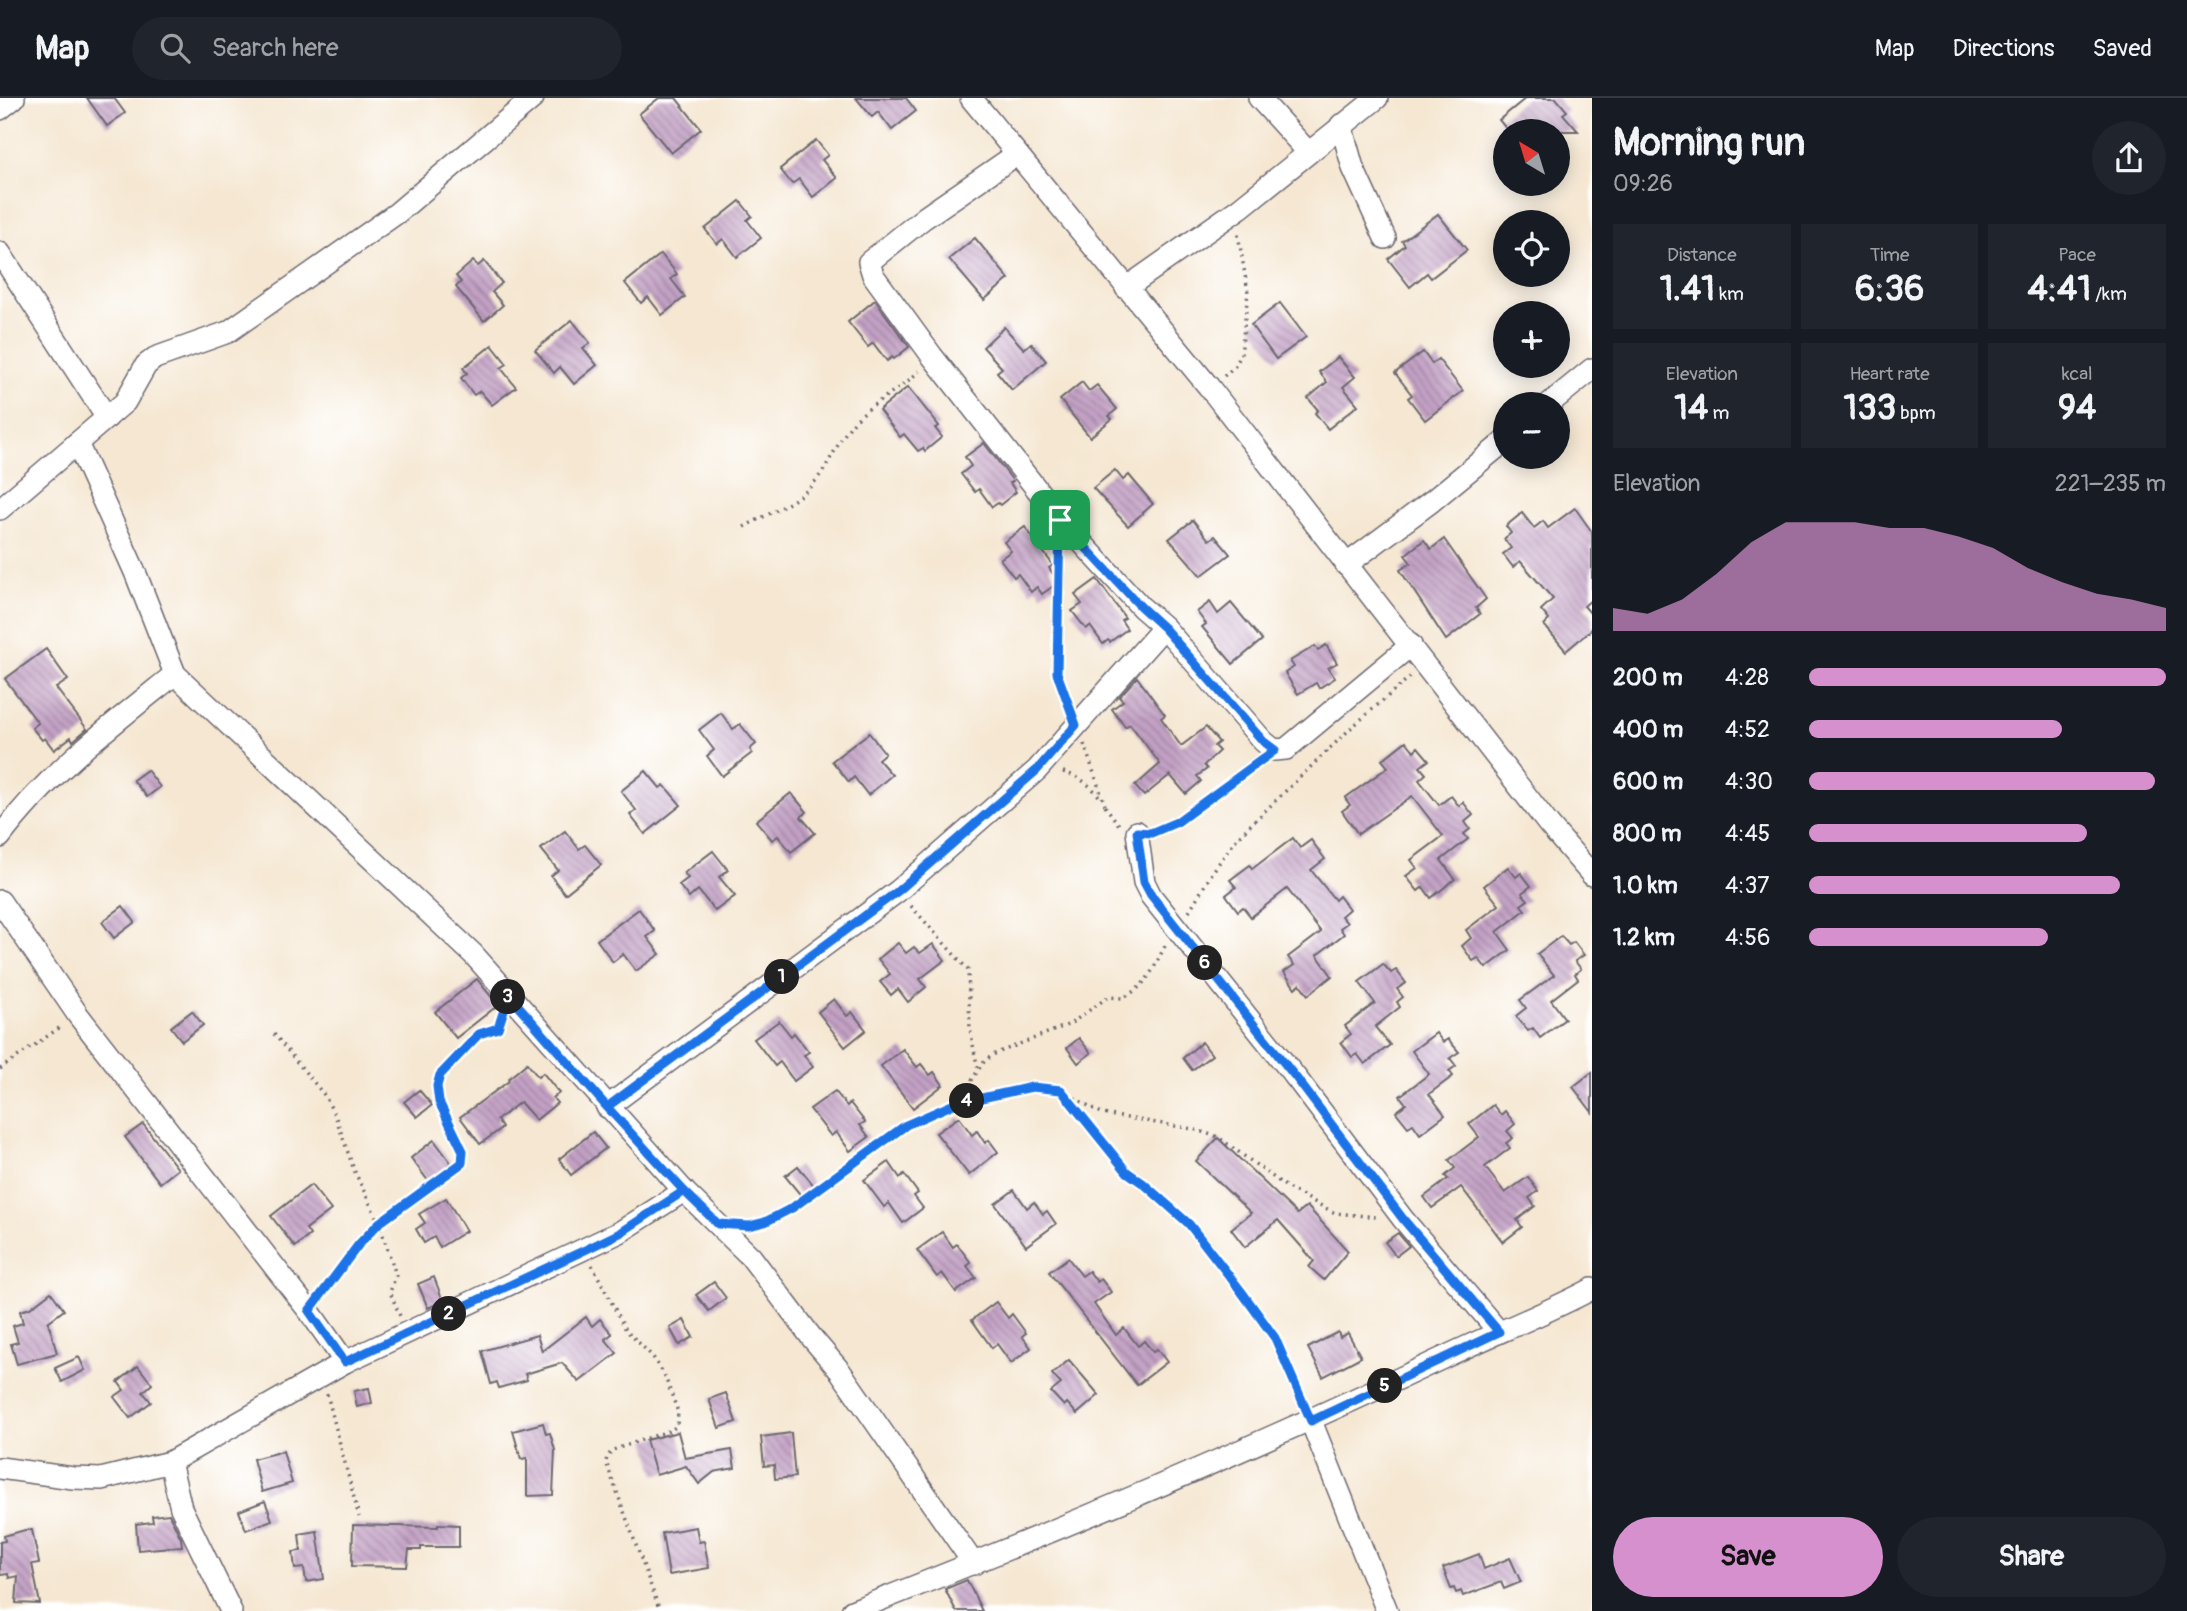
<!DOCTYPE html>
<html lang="en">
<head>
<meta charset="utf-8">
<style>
	body { margin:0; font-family:Pangolin,sans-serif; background:#20242c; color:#f1f3f6; height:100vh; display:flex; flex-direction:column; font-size:26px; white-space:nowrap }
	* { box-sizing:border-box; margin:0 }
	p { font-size:23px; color:#9ea1a6 }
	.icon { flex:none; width:38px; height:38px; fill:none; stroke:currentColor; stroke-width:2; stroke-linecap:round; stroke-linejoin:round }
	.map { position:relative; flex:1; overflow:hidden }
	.details { display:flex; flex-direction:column; background:#171b24; width:595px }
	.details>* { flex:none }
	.needle { width:46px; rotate:322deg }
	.fabs { position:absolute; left:1493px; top:21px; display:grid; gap:14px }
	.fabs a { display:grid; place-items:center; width:77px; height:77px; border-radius:50%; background:#171b24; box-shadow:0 4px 18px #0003; font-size:35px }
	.pin { position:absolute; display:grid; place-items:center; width:60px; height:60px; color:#fff; margin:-30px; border-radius:14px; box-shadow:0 4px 10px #0006 }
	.km { position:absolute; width:35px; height:35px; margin:-18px; border-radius:50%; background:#222; color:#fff; font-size:19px; line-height:35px; text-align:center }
	.round { display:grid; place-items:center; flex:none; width:74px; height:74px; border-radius:37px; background:#20242c }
	.headline { display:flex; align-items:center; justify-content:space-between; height:119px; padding:0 21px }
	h1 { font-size:38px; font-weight:800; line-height:52px }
	.figures { display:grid; grid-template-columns:repeat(3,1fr); gap:10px; height:119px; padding:7px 21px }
	.figures div { display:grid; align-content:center; border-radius:0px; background:#20242c; text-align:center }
	.figures b { font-size:35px; font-weight:800 }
	.figures small { font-size:19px; font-weight:400 }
	.figures p { font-size:19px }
	.chart { height:196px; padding:14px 21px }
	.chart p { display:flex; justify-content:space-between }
	.chart svg { width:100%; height:126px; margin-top:7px; fill:#d690ce; opacity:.7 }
	.action { display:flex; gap:14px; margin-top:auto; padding:14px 21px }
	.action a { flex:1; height:80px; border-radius:42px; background:#d690ce; color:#111; font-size:28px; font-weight:800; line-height:80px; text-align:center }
	.action a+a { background:#20242c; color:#f1f3f6 }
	ul { padding:0 21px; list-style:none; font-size:23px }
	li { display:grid; grid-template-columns:112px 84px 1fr; align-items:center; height:52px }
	li i { height:18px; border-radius:9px; background:#d690ce }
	header { display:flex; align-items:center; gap:42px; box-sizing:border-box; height:98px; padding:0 35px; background:#171b24; border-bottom:2px solid #363941 }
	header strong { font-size:33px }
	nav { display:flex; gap:38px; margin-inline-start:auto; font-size:24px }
	.search { width:490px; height:63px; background:#20242c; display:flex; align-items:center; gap:18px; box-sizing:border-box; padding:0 24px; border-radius:38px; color:#9ea1a6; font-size:26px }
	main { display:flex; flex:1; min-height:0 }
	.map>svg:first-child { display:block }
	.building { fill:url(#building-back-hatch) }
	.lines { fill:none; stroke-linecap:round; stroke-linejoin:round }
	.minor-casing { stroke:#6c6770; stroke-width:24 }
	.path { stroke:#6c6770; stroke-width:3.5; stroke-dasharray:2 5; stroke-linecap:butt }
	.minor { stroke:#fff; stroke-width:21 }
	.route-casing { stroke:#fff; stroke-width:14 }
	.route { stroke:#1a73e8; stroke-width:9 }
</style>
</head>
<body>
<header>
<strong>Map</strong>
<div class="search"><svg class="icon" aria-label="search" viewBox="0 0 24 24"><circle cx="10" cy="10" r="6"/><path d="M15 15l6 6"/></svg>Search here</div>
<nav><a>Map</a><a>Directions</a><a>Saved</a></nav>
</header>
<main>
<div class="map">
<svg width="1592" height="1513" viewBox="0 0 1592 1513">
	<defs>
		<pattern id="building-back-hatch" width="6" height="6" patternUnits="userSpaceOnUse" patternTransform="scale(1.75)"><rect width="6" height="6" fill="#c3a1c5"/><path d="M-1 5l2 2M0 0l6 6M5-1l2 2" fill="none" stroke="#9e83a1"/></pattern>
	</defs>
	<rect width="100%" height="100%" fill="#fff"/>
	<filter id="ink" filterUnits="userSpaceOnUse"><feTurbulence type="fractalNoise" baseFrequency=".0143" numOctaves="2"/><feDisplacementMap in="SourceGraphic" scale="14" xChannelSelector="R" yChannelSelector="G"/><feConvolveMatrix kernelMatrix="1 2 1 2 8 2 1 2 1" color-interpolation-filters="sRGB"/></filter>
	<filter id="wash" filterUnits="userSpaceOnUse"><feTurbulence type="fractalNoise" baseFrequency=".00686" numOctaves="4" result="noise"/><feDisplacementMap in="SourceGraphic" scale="28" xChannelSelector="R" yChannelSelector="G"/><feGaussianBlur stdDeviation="1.57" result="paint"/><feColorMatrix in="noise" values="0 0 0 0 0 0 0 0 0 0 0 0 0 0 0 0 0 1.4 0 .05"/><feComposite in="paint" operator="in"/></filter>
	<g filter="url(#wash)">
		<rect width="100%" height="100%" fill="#f5e7d2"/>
		<g id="blocks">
			<!-- building -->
			<g class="building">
				<path d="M87 0H114L125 15 107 28Z"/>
				<path d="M659 0H676L701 31 671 55 639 16Z"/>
				<path d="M856 0H906L916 13 892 32 878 14 872 19Z"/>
				<path d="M1526 0H1556L1567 13 1563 16 1578 33H1508L1499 22Z"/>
				<path d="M816 42 828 57 822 62 837 80 813 99 799 81 792 86 780 71Z"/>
				<path d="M740 103 752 118 747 122 761 140 737 159 723 141 717 146 705 131Z"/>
				<path d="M1438 116 1467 152 1431 180 1427 175 1410 189 1388 161 1405 147 1402 143Z"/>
				<path d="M975 140 1009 181 984 202 949 161Z"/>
				<path d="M661 156 677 176 671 181 685 199 662 217 648 199 641 205 625 185Z"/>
				<path d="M473 163 478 168 484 163 502 185 492 194 503 207 484 223 456 189 461 184 456 178Z"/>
				<path d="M875 202 909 249 894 261 892 259 887 263 873 245 868 249 848 224Z"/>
				<path d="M1280 205 1306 239 1276 261 1251 227Z"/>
				<path d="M572 222 590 245 583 250 597 267 574 286 560 269 554 275 535 252Z"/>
				<path d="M1004 229 1024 251 1031 245 1046 263 1012 292 997 274 1002 270 983 249Z"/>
				<path d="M492 247 507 266 501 270 516 289 492 307 480 293 474 297 461 280 467 275 463 270Z"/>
				<path d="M1423 254 1432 266 1438 261 1463 293 1425 322 1408 300 1412 297 1395 275Z"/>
				<path d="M1338 259 1355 279 1343 289 1358 307 1328 331 1315 315 1318 312 1308 300 1327 284 1319 274Z"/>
				<path d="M1082 284 1089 293 1097 287 1117 311 1109 318 1112 321 1090 339 1060 302Z"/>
				<path d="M908 289 939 328 935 330 942 339 925 353 923 350 918 353 904 336 900 339 879 312Z"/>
				<path d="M984 345 1013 383 1010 385 1016 394 1000 407 998 405 992 409 979 391 975 394 961 376 971 368 965 359Z"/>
				<path d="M1115 372 1123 382 1129 377 1153 406 1128 428 1093 390Z"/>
				<path d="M1575 410 1592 434V501L1584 508 1592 517V531L1566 553 1544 527 1549 522 1541 512 1553 501 1520 463 1513 469 1503 456 1511 450 1504 441 1511 435 1506 428 1522 415 1534 430 1543 423 1548 430Z"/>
				<path d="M1193 422 1209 442 1215 438 1230 456 1201 478 1169 441Z"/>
				<path d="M1025 429 1053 467 1049 470 1059 484 1042 496 1037 489 1031 494 1018 476 1014 479 1000 461 1011 453 1004 444Z"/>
				<path d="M1444 441 1486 501 1476 510 1480 516 1446 542 1400 472 1411 465 1405 457 1424 442 1431 451Z"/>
				<path d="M1097 481 1125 520 1121 522 1127 531 1110 544 1108 542 1103 546 1090 528 1086 531 1072 513 1082 506 1075 497Z"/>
				<path d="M1210 504 1218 516 1231 505 1262 542 1233 566 1202 529 1206 526 1197 514Z"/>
				<path d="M1326 547 1337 565 1328 570 1335 580 1319 590 1316 585 1298 596 1285 575 1294 569 1290 563 1315 548 1318 552Z"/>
				<path d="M46 551 68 582 56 590 87 631 73 643 71 639 54 652 45 640 42 642 32 630 38 625 5 581Z"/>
				<path d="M1137 579 1165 617 1161 620 1181 648 1206 629 1219 644 1214 648 1219 653 1204 667 1207 671 1197 678 1201 683 1186 696 1170 677 1144 698 1135 688 1160 666 1130 626 1125 629 1112 611 1123 603 1119 599Z"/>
				<path d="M721 615 733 631 740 626 756 646 750 651 752 655 722 678 707 658 714 652 699 632Z"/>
				<path d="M869 635 885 655 878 661 892 677 868 697 854 679 849 684 832 663Z"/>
				<path d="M1406 643 1414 653 1418 649 1429 662 1420 669 1426 676 1419 682 1439 707 1451 698 1459 708 1463 704 1473 717 1465 724 1470 731 1464 736 1468 741 1441 762 1455 781 1431 800 1423 789 1418 793 1406 778 1417 770 1411 762 1443 738 1412 698 1358 736 1342 713 1350 707 1345 700 1388 669 1382 662Z"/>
				<path d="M147 672 160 689 147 699 133 682Z"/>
				<path d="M646 673 660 690 664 687 681 707 645 736 630 717 636 712 621 693Z"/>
				<path d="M791 695 807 714 801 719 815 735 791 754 778 738 772 742 756 723Z"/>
				<path d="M565 733 579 751 585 747 601 767 565 796 551 778 558 772 541 751Z"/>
				<path d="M1293 740 1300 750 1311 742 1325 761 1311 772 1335 802 1339 798 1349 811 1341 818 1347 825 1340 830 1344 836 1317 857 1332 878 1308 897 1300 886 1295 890 1284 874 1294 867 1288 859 1321 834 1287 791 1251 819 1243 809 1238 813 1226 797 1236 789 1230 782 1250 767 1252 771Z"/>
				<path d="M713 753 728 772 719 779 735 798 715 813 698 792 689 800 679 787 688 780 684 775Z"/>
				<path d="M1508 769 1516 779 1521 775 1531 788 1522 795 1528 802 1521 807 1525 812 1497 834 1510 852 1486 870 1478 860 1473 863 1462 848 1471 840 1466 832 1499 807 1484 788Z"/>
				<path d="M123 808 135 824 114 840 102 824Z"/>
				<path d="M639 811 655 833 647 839 660 856 636 873 623 856 613 864 597 842Z"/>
				<path d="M1561 838 1569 847 1574 844 1584 857 1575 863 1581 871 1575 876 1578 881 1551 902 1565 921 1540 940 1533 930 1528 933 1516 918 1526 910 1520 902 1554 877 1537 856Z"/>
				<path d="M898 845 906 855 914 849 920 855 933 846 945 862 920 881 926 889 908 904 898 891 891 897 880 884 890 876 878 861Z"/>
				<path d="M1383 866 1391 875 1396 872 1406 885 1397 891 1403 899 1397 904 1400 909 1375 929 1390 947 1365 966 1357 956 1352 959 1341 944 1351 936 1345 928 1375 905 1359 884Z"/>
				<path d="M477 881 498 907 456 940 435 914Z"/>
				<path d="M834 901 847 918 852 914 866 932 845 949 818 914Z"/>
				<path d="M192 913 203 927 182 943 171 929Z"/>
				<path d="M779 923 791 938 794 935 809 954 804 957 813 969 794 983 780 964 775 968 754 941Z"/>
				<path d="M1436 935 1443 944 1448 941 1459 954 1450 960 1456 968 1449 973 1453 978 1429 996 1445 1017 1420 1036 1413 1026 1408 1029 1396 1014 1406 1006 1400 998 1429 976 1412 953Z"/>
				<path d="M1079 940 1091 955 1078 965 1067 950Z"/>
				<path d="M1202 944 1212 957 1192 972 1183 960Z"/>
				<path d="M903 951 917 969 921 966 930 977 934 974 943 987 913 1010 881 968Z"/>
				<path d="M527 965 538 979 543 975 559 995 553 1000 557 1005 536 1022 520 1004 497 1022 502 1030 480 1046 460 1019 509 983 508 981Z"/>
				<path d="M1592 974V1014L1573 989Z"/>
				<path d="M419 992 432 1007 417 1019 404 1004Z"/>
				<path d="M835 993 847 1008 850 1005 865 1024 860 1027 869 1039 850 1053 836 1034 831 1038 810 1011Z"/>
				<path d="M1493 1007 1501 1017 1505 1013 1515 1026 1507 1033 1513 1040 1506 1045 1510 1050 1485 1069 1505 1095 1528 1079 1538 1093 1529 1100 1535 1108 1517 1122 1522 1129 1503 1144 1461 1089 1432 1110 1424 1099 1448 1081 1445 1078 1455 1070 1449 1062 1479 1039 1469 1026Z"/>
				<path d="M959 1019 972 1037 977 1033 985 1045 989 1042 998 1054 969 1077 936 1035Z"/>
				<path d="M143 1026 178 1071 160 1085 125 1039Z"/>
				<path d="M593 1034 606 1050 571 1077 559 1061Z"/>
				<path d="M1218 1040 1297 1116 1307 1108 1348 1153 1324 1182 1309 1169 1314 1163 1278 1122 1245 1149 1231 1131 1251 1115 1196 1063Z"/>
				<path d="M434 1042 452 1066 429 1084 411 1060Z"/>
				<path d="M889 1064 900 1080 904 1076 918 1095 914 1098 923 1110 903 1125 889 1105 884 1109 864 1082Z"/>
				<path d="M798 1068 815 1089 803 1100 785 1078Z"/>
				<path d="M311 1087 331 1112 306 1131 310 1137 295 1149 271 1118Z"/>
				<path d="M1014 1092 1027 1110 1034 1104 1043 1116 1047 1113 1056 1126 1026 1148 995 1106Z"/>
				<path d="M446 1100 466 1133 440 1149 434 1139 424 1145 416 1131 425 1125 419 1116Z"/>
				<path d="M942 1134 953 1149 957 1146 971 1165 967 1168 976 1180 956 1194 942 1175 937 1179 917 1152Z"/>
				<path d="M1398 1135 1409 1148 1396 1158 1385 1144Z"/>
				<path d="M1068 1160 1082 1178 1089 1173 1097 1184 1101 1181 1111 1194 1094 1206 1116 1237 1124 1230 1138 1248 1144 1243 1153 1254 1157 1251 1167 1264 1137 1287 1049 1174Z"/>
				<path d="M434 1179 443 1203 428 1210 418 1186Z"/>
				<path d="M714 1184 726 1200 709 1213 696 1197Z"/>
				<path d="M51 1194 64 1212 48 1224 57 1255 17 1266 11 1246 18 1244 13 1228 23 1225 20 1213 30 1210Z"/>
				<path d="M996 1204 1008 1220 1012 1216 1026 1235 1022 1238 1031 1250 1011 1265 997 1246 992 1250 972 1222Z"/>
				<path d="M586 1219 592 1228 600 1221 612 1236 605 1241 617 1255 579 1284 562 1265 525 1276 527 1282 499 1290 497 1284 491 1286 482 1253 537 1237 542 1253Z"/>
				<path d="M684 1222 693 1239 679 1247 670 1230Z"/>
				<path d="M1338 1234 1340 1239 1348 1235 1361 1259 1323 1279 1308 1250Z"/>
				<path d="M79 1259 85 1272 62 1284 55 1270Z"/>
				<path d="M1069 1262 1099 1297 1077 1316 1067 1305 1064 1308 1051 1294 1061 1286 1052 1276Z"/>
				<path d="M138 1268 152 1286 143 1294 151 1304 130 1320 114 1299 124 1292 118 1284Z"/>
				<path d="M369 1290 372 1305 357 1309 354 1293Z"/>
				<path d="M726 1295 736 1324 719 1330 709 1301Z"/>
				<path d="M543 1325 546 1336 550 1335 555 1352 553 1397 527 1398V1360L521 1361 513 1333Z"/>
				<path d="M678 1334 685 1360 732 1352 735 1370 714 1374 699 1386 686 1368 656 1377 646 1342Z"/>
				<path d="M791 1335 795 1379 775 1381 774 1367 764 1368 761 1339Z"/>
				<path d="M283 1353 292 1385 262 1394 253 1361Z"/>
				<path d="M265 1403 272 1422 246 1432 239 1413Z"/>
				<path d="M169 1416 181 1440 182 1448 138 1452 136 1426 153 1424 152 1418Z"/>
				<path d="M438 1426 459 1427V1449H421V1452H409L407 1469 352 1468 353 1427 438 1429Z"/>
				<path d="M696 1429 699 1444 704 1443 709 1470 669 1477 662 1435Z"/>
				<path d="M25 1432H32L39 1465 32 1466 40 1506 16 1505 18 1478 9 1480 8 1476 0 1477V1444L5 1443 4 1438Z"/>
				<path d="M317 1433 324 1481 306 1484 304 1470 295 1471 293 1454 301 1453 299 1436Z"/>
				<path d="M1479 1456 1484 1471 1510 1460 1521 1484 1504 1491 1501 1484 1463 1498 1461 1493 1456 1495 1454 1490 1451 1491 1443 1470Z"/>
				<path d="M967 1482 982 1513H956L945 1491Z"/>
			</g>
		</g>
	</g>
	<g filter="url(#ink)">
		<use href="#blocks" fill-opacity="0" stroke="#6c6770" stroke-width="2"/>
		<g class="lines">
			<!-- minor casing -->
			<g class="minor-casing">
				<g id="minor">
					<path d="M971 0 1209 289 1549 727 1592 777"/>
					<path d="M1259 0 1308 54"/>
					<path d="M0 11 14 0"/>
					<path d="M1341 27 1353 70 1385 140"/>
					<path d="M1017 56 924 120 869 164 873 177 932 258 1061 422 1141 509 1164 529 1263 643 1274 652 1286 651 1411 547"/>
					<path d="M0 155 107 320"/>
					<path d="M1126 190 1240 110 1377 0"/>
					<path d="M1549 306 1592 271"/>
					<path d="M77 345 135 474 175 576 473 856 684 1093 751 1159 812 1240 840 1273 974 1466"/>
					<path d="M0 411 125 304 146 267 155 260 228 234 397 115 533 0"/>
					<path d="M1346 467 1432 403 1505 343"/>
					<path d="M1137 734 1144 784 1151 798 1297 981 1403 1121 1499 1234"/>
					<path d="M0 739C48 675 113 626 175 576"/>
					<path d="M0 803 78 917 309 1213 345 1264"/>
					<path d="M607 1009 898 793 1037 672 1164 529"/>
					<path d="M1311 1323 1387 1513"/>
					<path d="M170 1364 181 1410 231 1513"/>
					<path d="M0 1370 73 1380 101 1381 170 1364 345 1264 620 1134 684 1093"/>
					<path d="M852 1513C1053 1435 1252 1351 1447 1258 1495 1235 1545 1216 1592 1191"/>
				</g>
			</g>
			<!-- path -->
			<g class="path">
				<path d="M1224 278 1235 268 1241 257 1248 194 1238 136"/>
				<path d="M744 429C767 416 796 405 813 386 830 367 838 341 855 323 874 303 900 292 919 273"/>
				<path d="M1058 449 1059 514 1057 574 1069 607"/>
				<path d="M1084 646 1105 707"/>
				<path d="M1063 674C1080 679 1091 687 1101 701"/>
				<path d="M1105 708 1119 727"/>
				<path d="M1156 733 1177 724 1259 663"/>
				<path d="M911 808 968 872 970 931 978 972"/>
				<path d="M1189 813 1216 769 1238 739 1351 630 1411 578"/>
				<path d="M274 936 325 998 336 1020 354 1072 379 1125 396 1177 390 1194 400 1218"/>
				<path d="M0 971 62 928"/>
				<path d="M1064 996 1127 1074 1144 1086 1189 1126 1222 1168 1275 1240 1303 1305"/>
				<path d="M955 1005 964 995 982 966 992 957 1070 926 1108 899 1123 900C1148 887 1153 871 1165 848"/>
				<path d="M750 1128 765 1124 792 1110 916 1022 954 1006 1041 988 1061 992 1103 1016 1193 1031 1218 1039 1288 1090 1335 1115 1376 1119"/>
				<path d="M592 1167 626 1232 653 1259 664 1276 678 1314 677 1328 671 1332 613 1352 607 1359 606 1364 660 1513"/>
				<path d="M320 1197 359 1146 379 1125 462 1065 463 1053 439 1005C435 996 435 986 440 977 445 969 477 934 484 933 488 932 492 933 495 932L502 919"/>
				<path d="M327 1296 359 1419"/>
			</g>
			<!-- minor -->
			<use href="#minor" class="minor"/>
		</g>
	</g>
	<g class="lines" filter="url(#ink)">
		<!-- route casing -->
		<g class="route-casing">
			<path id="route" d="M1060 422 1057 575 1076 627 1037 672 898 793 607 1009 684 1093 620 1135 585 1152 345 1264 309 1213 359 1146 379 1125 462 1065 463 1053 439 1004 437 988 440 977 479 936 498 930 509 897 607 1009 684 1093 718 1126 749 1128 765 1124 792 1110 906 1027 954 1006 1032 989 1061 992 1127 1074 1144 1086 1189 1126 1241 1193 1275 1240 1311 1323 1499 1234 1403 1121 1297 981 1151 797 1144 784 1137 734 1151 735 1177 724 1275 652 1263 643 1164 530 1141 509 1060 422"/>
		</g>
		<!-- route -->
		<use href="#route" class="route"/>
	</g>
</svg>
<div class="fabs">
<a><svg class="needle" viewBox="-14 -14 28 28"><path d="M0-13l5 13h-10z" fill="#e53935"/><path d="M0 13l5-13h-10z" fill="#9ea1a6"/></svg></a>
<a><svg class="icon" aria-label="locate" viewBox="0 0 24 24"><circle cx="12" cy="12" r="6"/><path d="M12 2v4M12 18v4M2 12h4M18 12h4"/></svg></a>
<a>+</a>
<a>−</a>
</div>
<div class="pin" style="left:1060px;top:422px;background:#1e9e55"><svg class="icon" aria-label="arrive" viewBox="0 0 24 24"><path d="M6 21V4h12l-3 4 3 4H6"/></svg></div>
<b class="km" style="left:782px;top:879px">1</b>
<b class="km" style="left:449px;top:1216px">2</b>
<b class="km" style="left:508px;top:899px">3</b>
<b class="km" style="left:967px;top:1003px">4</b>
<b class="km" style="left:1385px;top:1288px">5</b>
<b class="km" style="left:1205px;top:865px">6</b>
</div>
<section class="details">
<div class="headline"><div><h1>Morning run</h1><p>09:26</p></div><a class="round"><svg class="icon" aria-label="share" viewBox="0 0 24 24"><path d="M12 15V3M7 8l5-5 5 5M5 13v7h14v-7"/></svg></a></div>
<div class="figures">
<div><p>Distance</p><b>1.41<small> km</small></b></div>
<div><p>Time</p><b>6:36</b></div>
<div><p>Pace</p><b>4:41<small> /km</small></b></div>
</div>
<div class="figures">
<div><p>Elevation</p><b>14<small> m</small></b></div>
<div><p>Heart rate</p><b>133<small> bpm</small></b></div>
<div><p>kcal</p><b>94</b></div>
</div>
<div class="chart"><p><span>Elevation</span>221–235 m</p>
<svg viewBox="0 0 160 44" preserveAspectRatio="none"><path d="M0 44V36L10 38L20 33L30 24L40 13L50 6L60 6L70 6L80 8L90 8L100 11L110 15L120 22L130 27L140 31L150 33L160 36V44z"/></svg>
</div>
<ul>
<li><b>200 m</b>4:28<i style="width:100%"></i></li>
<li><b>400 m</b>4:52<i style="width:71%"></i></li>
<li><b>600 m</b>4:30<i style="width:97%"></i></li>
<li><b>800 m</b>4:45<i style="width:78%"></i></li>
<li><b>1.0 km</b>4:37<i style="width:87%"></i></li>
<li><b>1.2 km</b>4:56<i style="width:67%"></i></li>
</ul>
<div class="action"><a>Save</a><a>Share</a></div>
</section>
</main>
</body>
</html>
